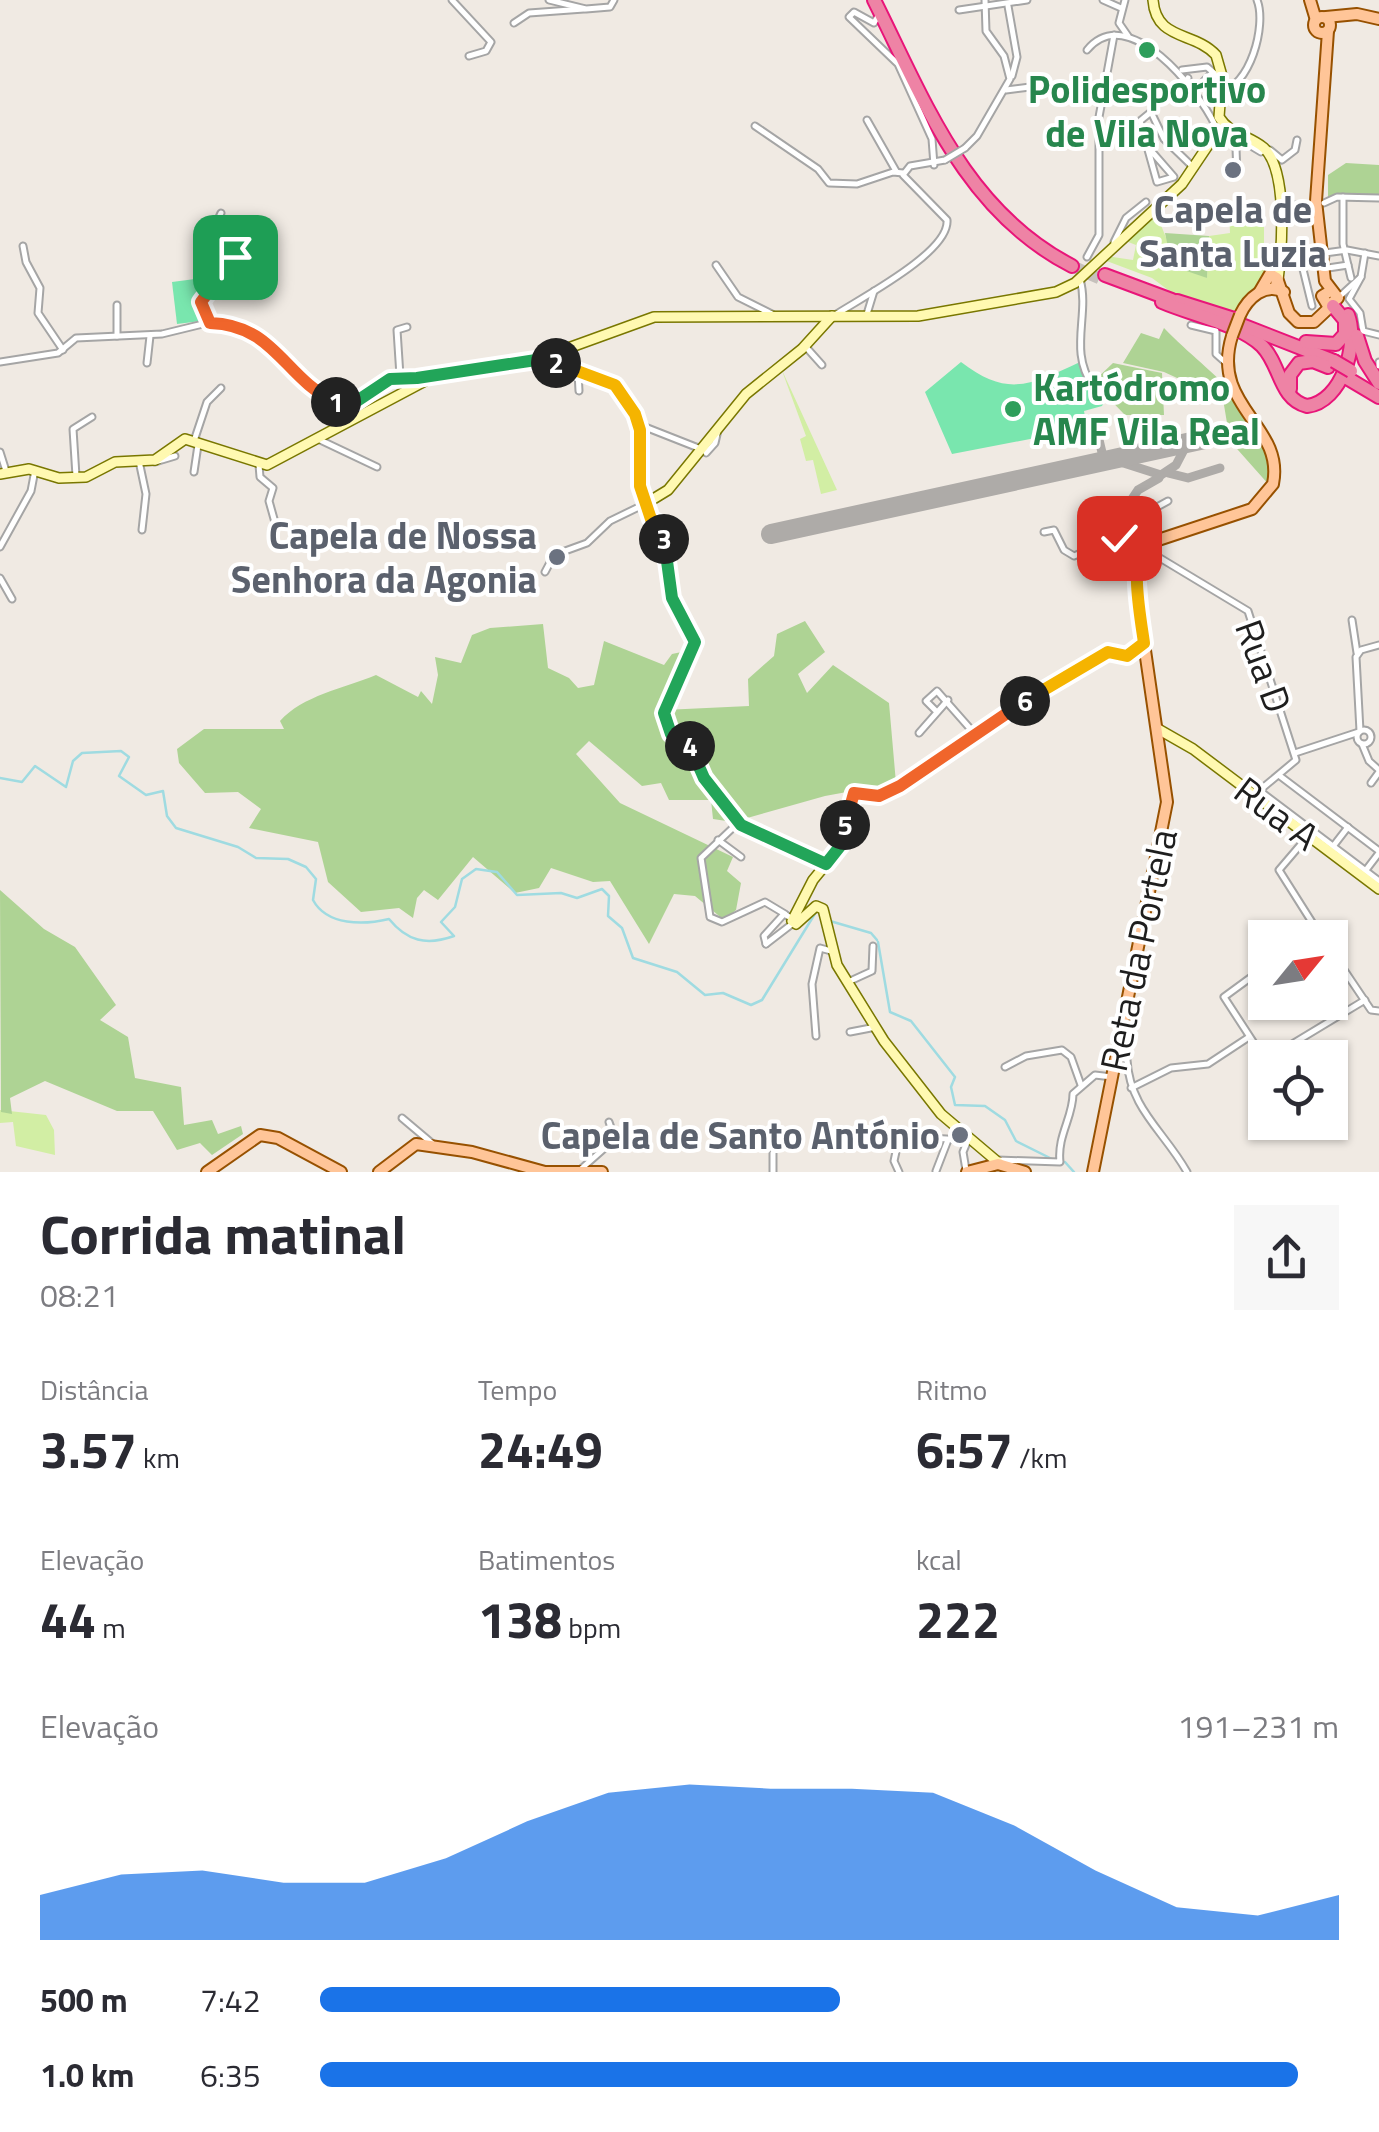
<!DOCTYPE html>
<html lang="pt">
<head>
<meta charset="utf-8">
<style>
	body { margin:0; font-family:"Titillium Web",sans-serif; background:#f7f7f7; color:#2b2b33; height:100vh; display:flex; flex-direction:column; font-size:38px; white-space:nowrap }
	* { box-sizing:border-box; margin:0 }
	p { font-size:32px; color:#7c7c81 }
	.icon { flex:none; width:55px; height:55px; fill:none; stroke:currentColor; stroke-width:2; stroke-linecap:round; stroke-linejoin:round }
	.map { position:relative; height:1172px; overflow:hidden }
	.drawer { display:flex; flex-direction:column; background:#fff; flex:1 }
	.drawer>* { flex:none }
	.needle { width:65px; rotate:60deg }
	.controls { position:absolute; left:1248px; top:920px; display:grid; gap:20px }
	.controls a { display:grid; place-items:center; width:100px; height:100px; border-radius:0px; background:#fff; box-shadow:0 2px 8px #0004; font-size:50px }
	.pin { position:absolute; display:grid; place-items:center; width:85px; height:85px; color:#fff; margin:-42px; border-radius:20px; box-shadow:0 5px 15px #0006 }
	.km { position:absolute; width:50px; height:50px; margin:-25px; border-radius:50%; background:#222; color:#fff; font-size:28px; line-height:50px; text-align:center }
	.round { display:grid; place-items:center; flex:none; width:105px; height:105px; border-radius:0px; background:#f7f7f7 }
	.head { display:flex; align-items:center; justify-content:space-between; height:170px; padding:0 40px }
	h1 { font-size:55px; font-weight:700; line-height:75px }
	.stats { display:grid; grid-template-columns:repeat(3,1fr); gap:15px; height:170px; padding:10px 40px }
	.stats div { display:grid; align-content:center }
	.stats b { font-size:50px; font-weight:700 }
	.stats small { font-size:28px; font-weight:400 }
	.stats p { font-size:28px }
	.chart { height:280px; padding:20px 40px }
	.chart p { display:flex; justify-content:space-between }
	.chart svg { width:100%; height:180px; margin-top:10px; fill:#1a73e8; opacity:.7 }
	ul { padding:0 40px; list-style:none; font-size:32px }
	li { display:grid; grid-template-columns:160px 120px 1fr; align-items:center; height:75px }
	li i { height:25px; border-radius:12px; background:#1a73e8 }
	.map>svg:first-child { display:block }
	.grass { fill:#d2eea4 }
	.forest { fill:#aed394 }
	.pitch { fill:#79e6ae }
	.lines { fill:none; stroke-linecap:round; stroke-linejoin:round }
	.stream { stroke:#9fdbe1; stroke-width:2.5 }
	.taxiway { stroke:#aeaba8; stroke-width:9 }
	.runway { stroke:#aeaba8; stroke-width:20 }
	.highway-tunnel { stroke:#c6c1bc; stroke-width:12; stroke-dasharray:12 6; stroke-linecap:butt }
	.street-casing { stroke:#a5a5a5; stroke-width:9 }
	.secondary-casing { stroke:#797700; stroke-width:12 }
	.primary-casing { stroke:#975100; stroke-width:14 }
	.highway-casing { stroke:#e81579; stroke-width:16 }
	.street { stroke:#fff; stroke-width:5 }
	.secondary { stroke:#fff9b1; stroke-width:9 }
	.primary { stroke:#ffc598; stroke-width:10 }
	.highway { stroke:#ee83a5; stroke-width:12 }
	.street-bridge-casing { stroke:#a5a5a5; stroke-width:9; stroke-linecap:butt }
	.primary-bridge-casing { stroke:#975100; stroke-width:14; stroke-linecap:butt }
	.highway-bridge-casing { stroke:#e81579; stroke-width:16; stroke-linecap:butt }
	.street-bridge { stroke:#fff; stroke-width:5 }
	.primary-bridge { stroke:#ffc598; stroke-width:10 }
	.highway-bridge { stroke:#ee83a5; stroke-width:12 }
	.split-1-casing { stroke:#fff; stroke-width:20 }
	.split-2-casing { stroke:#fff; stroke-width:20 }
	.split-3-casing { stroke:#fff; stroke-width:20 }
	.split-4-casing { stroke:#fff; stroke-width:20 }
	.split-5-casing { stroke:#fff; stroke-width:20 }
	.split-6-casing { stroke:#fff; stroke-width:20 }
	.split-7-casing { stroke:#fff; stroke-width:20 }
	.split-1 { stroke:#f0652b; stroke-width:12 }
	.split-2 { stroke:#22a559; stroke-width:12 }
	.split-3 { stroke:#f5b400; stroke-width:12 }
	.split-4 { stroke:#22a559; stroke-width:12 }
	.split-5 { stroke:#22a559; stroke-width:12 }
	.split-6 { stroke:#f0652b; stroke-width:12 }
	.split-7 { stroke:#f5b400; stroke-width:12 }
	.leisure-dot { fill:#2e9e5b; stroke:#fff; stroke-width:4 }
	.worship-dot { fill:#6b7280; stroke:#fff; stroke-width:4 }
	.labels { text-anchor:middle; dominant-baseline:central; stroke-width:8; stroke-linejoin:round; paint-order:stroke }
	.leisure-label { font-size:38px; font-weight:bold; fill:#27864d; stroke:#fff }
	.worship-label { font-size:38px; font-weight:bold; fill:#5b616d; stroke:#fff; text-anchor:end }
	.street-label { font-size:38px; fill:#1e1e1e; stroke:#fff }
</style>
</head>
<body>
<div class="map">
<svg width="1379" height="1172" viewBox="0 0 1379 1172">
	<rect width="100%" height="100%" fill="#f0eae3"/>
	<!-- grass -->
	<g class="grass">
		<path d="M1229 211 1264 212V257L1279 258 1236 317 1179 298 1152 278 1104 260 1106 256 1133 260 1136 245 1123 240 1149 217 1157 215 1174 258 1207 278 1209 236 1230 233Z"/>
		<path d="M781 368 837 490 821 494 813 460 806 461 800 439 806 436Z"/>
		<path d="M0 1110 46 1115 54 1130 55 1155 16 1146 13 1122 0 1123Z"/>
	</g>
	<!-- forest -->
	<g class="forest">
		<path d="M1346 163 1379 165V196L1328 199V175Z"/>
		<path d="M1165 233 1209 236 1207 278 1172 266Z"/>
		<path d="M1164 328C1213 379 1269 405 1270 486L1230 441 1223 399 1164 372 1123 363 1141 333 1159 339Z"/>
		<path d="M1113 363 1162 373 1164 415H1125L1093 382Z"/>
		<path d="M805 621 825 652 798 674 807 693 833 665 889 703 896 783 825 796 733 822 713 819 711 800H669L661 783 642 786 589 741 576 754 620 803 733 857 727 871 741 883 736 910 724 920 695 896 674 894 649 944 610 881 593 882 551 868 539 888 515 893 473 857 438 900 424 890 417 898 413 918 399 908 361 912 328 882 318 842 249 828 261 809 238 792 205 793 179 763 177 749 204 729H284L280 721C302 696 344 688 376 675L418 697 421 691 432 704 438 675 435 657 461 663 472 635 490 628 543 624 548 668 569 678 578 688 594 685 604 641 664 665 672 654 691 650 664 710 749 706 748 679 774 656 777 634Z"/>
		<path d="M0 890 44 929 75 947 116 1005 100 1020 128 1037 135 1078 181 1087 184 1125 212 1120 218 1134 241 1126 243 1134 212 1155 200 1143 177 1150 153 1111H117L45 1081 10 1098 12 1114 1 1112Z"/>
	</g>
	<!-- pitch -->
	<g class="pitch">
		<path d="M195 279 201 321 177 324 172 282Z"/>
		<path d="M961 362C1008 398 1031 385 1080 362L1086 381 1105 400 1102 406 1084 411 1087 428 952 454 925 392Z"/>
	</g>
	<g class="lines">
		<!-- stream -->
		<g class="stream">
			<path d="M0 778 22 782 35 766 66 787 73 761 82 753 121 751 129 757 119 776 146 795 163 791 167 816 176 828 238 847 256 858 288 859 306 867 316 879 313 900C327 926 364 925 389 919 407 941 426 946 454 936L441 922 455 907 462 879 476 869 497 872 517 895 561 893 577 898 602 889 609 896 608 916 622 928 633 958 677 972 705 995 723 993 751 1005 762 1000 816 912"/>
			<path d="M830 921 871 933 877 940"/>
			<path d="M878 942 890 1012 911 1021 955 1077 951 1087 955 1105 985 1106 1005 1120 1016 1141 1052 1159"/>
			<path d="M1065 1162 1074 1172"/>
		</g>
		<!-- taxiway -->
		<g class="taxiway">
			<path d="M1096 427 1104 461"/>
			<path d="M1111 459 1161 475 1176 465 1188 442"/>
			<path d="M1168 473 1188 478 1220 468"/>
			<path d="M1128 505 1138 490 1159 478"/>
		</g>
		<!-- runway -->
		<path class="runway" d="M771 534 1205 439"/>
		<!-- highway-tunnel -->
		<path class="highway-tunnel" d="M1072 266 1103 280"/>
		<!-- street casing -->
		<g class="street-casing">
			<g id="street">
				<path d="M452 0 491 42 486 51 469 56"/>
				<path d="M549 0 586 9 610 7 614 0"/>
				<path d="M1103 0 1121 8"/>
				<path d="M1125 0 1119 23 1128 36"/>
				<path d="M1008 6 1017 57 1012 76"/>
				<path d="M959 10 1027 0"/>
				<path d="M878 16 874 23 854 12 849 17 898 64 932 139 934 165"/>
				<path d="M514 23 529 13 584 9"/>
				<path d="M1087 50C1128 0 1199 91 1215 125"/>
				<path d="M1182 70 1207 67 1222 80"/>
				<path d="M1006 90 1038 86"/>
				<path d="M1219 92C1250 88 1267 25 1257 0"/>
				<path d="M1183 98 1180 91 1188 78"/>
				<path d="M1211 102 1204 81 1212 73"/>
				<path d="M867 120 896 171"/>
				<path d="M755 126 818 169 829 183 857 184 893 172 903 173"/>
				<path d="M1228 132 1236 148 1237 175"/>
				<path d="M1234 143 1241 140 1261 152"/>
				<path d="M1147 146 1174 177 1157 182 1140 121 1151 112 1164 139 1194 168"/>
				<path d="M965 148 977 136 1010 79 1004 56 986 31 985 0"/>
				<path d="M1270 150 1282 160 1295 150 1297 140"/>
				<path d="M1343 197V244L1351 278"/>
				<path d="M1324 203 1337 197 1379 198"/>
				<path d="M1283 205H1300"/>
				<path d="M1114 242 1126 218 1146 202"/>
				<path d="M23 246 26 262 40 288 38 313 63 350"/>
				<path d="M1087 257 1099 235V117L1114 35"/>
				<path d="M1300 257 1312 306"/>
				<path d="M1326 257 1325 253 1347 250 1379 256"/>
				<path d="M1281 260 1311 255"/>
				<path d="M716 265 738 297 772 314"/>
				<path d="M1328 268 1348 265"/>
				<path d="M1361 277 1349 299 1360 313 1363 331 1379 335"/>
				<path d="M1080 279C1090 315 1068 351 1093 386"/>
				<path d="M1338 298 1361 277 1365 253"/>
				<path d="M201 301 205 247 221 213"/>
				<path d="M867 314 874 291"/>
				<path d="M835 315C861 298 950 252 947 220L903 175 910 166 945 160"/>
				<path d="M211 323 201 302C218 273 223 261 257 253"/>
				<path d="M1191 325 1216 331V354L1225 362"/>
				<path d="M117 336V305"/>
				<path d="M805 346 822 365"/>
				<path d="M538 361C563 367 590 374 614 385 661 408 618 487 663 527L672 598 695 640 665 709 670 733 692 748 706 780 741 825 826 864"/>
				<path d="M0 362 58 353 76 338 162 334 203 324H227L264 338 317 392 342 405 351 418"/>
				<path d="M1379 362V366"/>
				<path d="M147 363 150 336"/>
				<path d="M578 372 579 391"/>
				<path d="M400 376 397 330 407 327"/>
				<path d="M345 409 390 379 428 376"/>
				<path d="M640 425 701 449"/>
				<path d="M318 439 377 467"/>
				<path d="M194 441 207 402 221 388"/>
				<path d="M0 452 6 471"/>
				<path d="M706 453 715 443 719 426"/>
				<path d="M139 461 146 494 142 530"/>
				<path d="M155 462 175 456"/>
				<path d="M259 465 260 477 273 488 269 501 276 526"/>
				<path d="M194 472 198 445"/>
				<path d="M76 476 73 429 92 417"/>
				<path d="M1044 532 1054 530 1064 550 1074 556 1117 538 1140 545"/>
				<path d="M1134 544 1130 522 1168 501"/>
				<path d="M0 547 31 491 35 470"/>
				<path d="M1155 555 1248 611 1296 760 1254 795"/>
				<path d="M545 572 554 555 587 543 610 521 645 504"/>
				<path d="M0 578 12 599"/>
				<path d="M1352 620 1357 653"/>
				<path d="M937 712 926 701 937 691 974 733"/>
				<circle cx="1364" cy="737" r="7"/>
				<path d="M1360 731 1356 657 1361 650 1379 645"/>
				<path d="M919 733 948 700"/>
				<path d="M1362 744 1369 761 1379 770"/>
				<path d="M1295 753 1359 732"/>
				<path d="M1280 776 1379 851"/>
				<path d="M1371 783 1379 772"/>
				<path d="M1260 791 1379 881"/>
				<path d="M739 822 701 858 710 917 722 922 765 902 785 914"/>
				<path d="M1308 836 1279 870 1322 938"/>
				<path d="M718 840 741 857"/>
				<path d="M1331 849 1348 827"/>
				<path d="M1366 870 1379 853"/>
				<path d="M766 944 764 936 784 914 793 919"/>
				<path d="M766 944 792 924"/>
				<path d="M1330 949 1371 1010 1379 1011"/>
				<path d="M1265 967 1224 997 1265 1060"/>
				<path d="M848 982 872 971 873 946"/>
				<path d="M850 1032 876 1027"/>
				<path d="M816 1036 812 984 820 948 831 951"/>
				<path d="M1117 1056 1127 1060C1130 1109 1164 1131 1187 1172"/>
				<path d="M1269 1058 1365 1000"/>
				<path d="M1005 1067 1026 1056 1062 1050 1071 1057 1081 1085"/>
				<path d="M1131 1088 1171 1068 1208 1064 1249 1037"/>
				<path d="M402 1118 434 1145"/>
				<path d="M773 1153V1172"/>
				<path d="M997 1160 1060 1162C1057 1136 1073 1117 1073 1094L1095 1075 1112 1077"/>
				<path d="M581 1169 615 1139 609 1122"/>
				<path d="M966 1170 963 1152 968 1140"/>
				<path d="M936 1171 948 1140"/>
				<path d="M899 1172 894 1161 900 1133C918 1135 952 1142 967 1139"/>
			</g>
		</g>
		<!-- secondary casing -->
		<g class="secondary-casing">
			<g id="secondary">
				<path d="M1153 0C1156 41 1194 31 1216 55L1222 76 1219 117C1230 135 1249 135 1264 148 1288 171 1282 248 1278 280"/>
				<path d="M0 474 29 469 59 478 86 477 115 462 155 460 185 439 267 465 442 372 538 359 654 317 918 316 1056 292 1075 283 1182 184 1215 135 1229 130"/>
				<path d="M645 504 668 490 746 394 802 349 832 316"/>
				<path d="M1158 729 1193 749 1379 889"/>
				<path d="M1000 1164 941 1114 884 1041 837 965 823 909 816 906 796 924 792 921 813 880 841 846 854 793 877 796 890 791 1073 670 1108 652 1127 655 1144 643"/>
			</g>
		</g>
		<!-- primary casing -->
		<g class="primary-casing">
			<g id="primary">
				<path d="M1310 0 1316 20"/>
				<circle cx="1322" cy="25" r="8"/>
				<path d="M1326 17 1357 14 1379 19"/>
				<path d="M1328 31 1316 201 1325 281 1338 298 1328 306 1322 296 1332 290"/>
				<path d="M1278 281 1289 313 1298 322H1314L1331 306"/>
				<path d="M1260 291 1270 274 1277 278 1276 286"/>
				<path d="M1240 315C1248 298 1265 282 1284 292"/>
				<path d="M1150 561 1139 556 1143 545 1252 509 1273 484C1285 425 1210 407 1232 336"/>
				<path d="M207 1172 260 1135 278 1138 341 1172"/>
				<path d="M379 1172 416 1144 472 1152 545 1172H602"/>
				<path d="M967 1172 998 1164 1025 1172"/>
				<path d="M1093 1172 1167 802 1138 602 1139 556"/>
			</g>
		</g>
		<!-- highway casing -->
		<g class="highway-casing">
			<g id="highway">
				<path d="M874 0C925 102 965 211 1072 266"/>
				<path d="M1105 275 1172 300"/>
				<path d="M1177 301 1234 319"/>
				<path d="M1162 302C1192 315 1239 324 1262 346 1281 365 1279 399 1307 406 1342 402 1359 344 1348 315"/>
				<path d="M1333 306 1348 324"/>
				<path d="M1229 320 1334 361"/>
				<path d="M1357 336 1365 361 1379 383"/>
				<path d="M1306 342 1336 344 1345 334V319"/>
				<path d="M1347 378 1379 397"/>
				<path d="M1290 389V375L1299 363 1313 361 1328 367"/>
			</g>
		</g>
		<!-- street -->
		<use href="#street" class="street"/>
		<!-- secondary -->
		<use href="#secondary" class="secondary"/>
		<!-- primary -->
		<use href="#primary" class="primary"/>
		<!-- highway -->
		<use href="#highway" class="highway"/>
		<!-- street-bridge casing -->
		<g class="street-bridge-casing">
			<path id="street-bridge" d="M945 160 965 148"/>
		</g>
		<!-- primary-bridge casing -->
		<g class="primary-bridge-casing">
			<path id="primary-bridge" d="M1232 336 1240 315"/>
		</g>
		<!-- highway-bridge casing -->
		<g class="highway-bridge-casing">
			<path id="highway-bridge" d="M1334 361 1351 371"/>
		</g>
		<!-- street-bridge -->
		<use href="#street-bridge" class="street-bridge"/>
		<!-- primary-bridge -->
		<use href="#primary-bridge" class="primary-bridge"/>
		<!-- highway-bridge -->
		<use href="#highway-bridge" class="highway-bridge"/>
	</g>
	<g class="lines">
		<!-- split-1 casing -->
		<g class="split-1-casing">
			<path id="split-1" d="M235 257 201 302 210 323C276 325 284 379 336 402"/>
		</g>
		<!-- split-2 casing -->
		<g class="split-2-casing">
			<path id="split-2" d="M336 402 345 409 390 379 417 378 536 360 556 363"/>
		</g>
		<!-- split-3 casing -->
		<g class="split-3-casing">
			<path id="split-3" d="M556 363 615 385 635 414 640 430V486L651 519 662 525 664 539"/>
		</g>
		<!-- split-4 casing -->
		<g class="split-4-casing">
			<path id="split-4" d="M664 539 672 598 695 642 664 713 671 734 690 746"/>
		</g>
		<!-- split-5 casing -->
		<g class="split-5-casing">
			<path id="split-5" d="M690 746 704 778 741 825 826 864 841 845 845 825"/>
		</g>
		<!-- split-6 casing -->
		<g class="split-6-casing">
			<path id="split-6" d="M845 825 854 793 879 796 900 786 1025 701"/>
		</g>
		<!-- split-7 casing -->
		<g class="split-7-casing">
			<path id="split-7" d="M1025 701 1108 652 1127 656 1144 643C1141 621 1130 562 1143 545L1119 538"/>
		</g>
		<!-- split-1 -->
		<use href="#split-1" class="split-1"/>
		<!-- split-2 -->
		<use href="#split-2" class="split-2"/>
		<!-- split-3 -->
		<use href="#split-3" class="split-3"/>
		<!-- split-4 -->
		<use href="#split-4" class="split-4"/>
		<!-- split-5 -->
		<use href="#split-5" class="split-5"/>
		<!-- split-6 -->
		<use href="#split-6" class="split-6"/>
		<!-- split-7 -->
		<use href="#split-7" class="split-7"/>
	</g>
	<!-- markers -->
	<g class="leisure-dot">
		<circle cx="1147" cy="50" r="10"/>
		<circle cx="1013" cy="409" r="10"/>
	</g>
	<g class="worship-dot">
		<circle cx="1233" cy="170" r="10"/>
		<circle cx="557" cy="557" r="10"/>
		<circle cx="960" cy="1135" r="10"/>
	</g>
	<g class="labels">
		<!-- leisure labels -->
		<g class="leisure-label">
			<text x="1147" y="89">Polidesportivo<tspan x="1147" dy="44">de Vila Nova</tspan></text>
			<text x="1033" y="387" text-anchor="start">Kartódromo<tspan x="1033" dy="44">AMF Vila Real</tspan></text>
		</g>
		<!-- worship labels -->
		<g class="worship-label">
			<text x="1233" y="209" text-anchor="middle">Capela de<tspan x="1233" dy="44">Santa Luzia</tspan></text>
			<text x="537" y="535">Capela de Nossa<tspan x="537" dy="44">Senhora da Agonia</tspan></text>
			<text x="940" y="1135">Capela de Santo António</text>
		</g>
		<!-- street labels -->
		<g class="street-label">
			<text transform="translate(1264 666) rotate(70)">Rua D</text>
			<text transform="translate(1277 813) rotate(37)">Rua A</text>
			<text transform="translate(1138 950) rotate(-78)">Reta da Portela</text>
		</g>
	</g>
</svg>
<div class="controls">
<a><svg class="needle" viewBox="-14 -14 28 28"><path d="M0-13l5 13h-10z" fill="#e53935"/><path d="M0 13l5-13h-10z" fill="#7c7c81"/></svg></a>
<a><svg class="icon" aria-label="locate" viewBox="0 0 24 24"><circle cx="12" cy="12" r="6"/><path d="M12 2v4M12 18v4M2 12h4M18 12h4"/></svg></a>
</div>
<div class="pin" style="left:235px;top:257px;background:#1e9e55"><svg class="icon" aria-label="arrive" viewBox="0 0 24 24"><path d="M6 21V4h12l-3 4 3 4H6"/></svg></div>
<div class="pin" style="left:1119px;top:538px;background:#d93025"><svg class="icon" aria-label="check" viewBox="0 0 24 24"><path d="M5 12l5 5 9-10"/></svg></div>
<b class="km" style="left:336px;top:402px">1</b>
<b class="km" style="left:556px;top:363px">2</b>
<b class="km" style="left:664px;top:539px">3</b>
<b class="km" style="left:690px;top:746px">4</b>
<b class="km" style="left:845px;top:825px">5</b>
<b class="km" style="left:1025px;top:701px">6</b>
</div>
<section class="drawer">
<div class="head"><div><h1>Corrida matinal</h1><p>08:21</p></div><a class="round"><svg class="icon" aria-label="share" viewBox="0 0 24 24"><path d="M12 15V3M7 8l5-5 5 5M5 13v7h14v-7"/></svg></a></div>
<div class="stats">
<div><p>Distância</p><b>3.57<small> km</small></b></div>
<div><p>Tempo</p><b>24:49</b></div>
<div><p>Ritmo</p><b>6:57<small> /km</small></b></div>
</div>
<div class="stats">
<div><p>Elevação</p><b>44<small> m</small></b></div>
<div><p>Batimentos</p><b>138<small> bpm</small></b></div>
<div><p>kcal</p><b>222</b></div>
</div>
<div class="chart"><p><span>Elevação</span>191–231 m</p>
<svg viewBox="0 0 160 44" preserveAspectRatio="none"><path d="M0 44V33L10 28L20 27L30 30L40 30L50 24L60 15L70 8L80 6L90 7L100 7L110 8L120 16L130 27L140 36L150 38L160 33V44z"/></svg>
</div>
<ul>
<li><b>500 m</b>7:42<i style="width:51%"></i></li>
<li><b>1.0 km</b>6:35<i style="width:96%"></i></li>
</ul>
</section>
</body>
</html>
